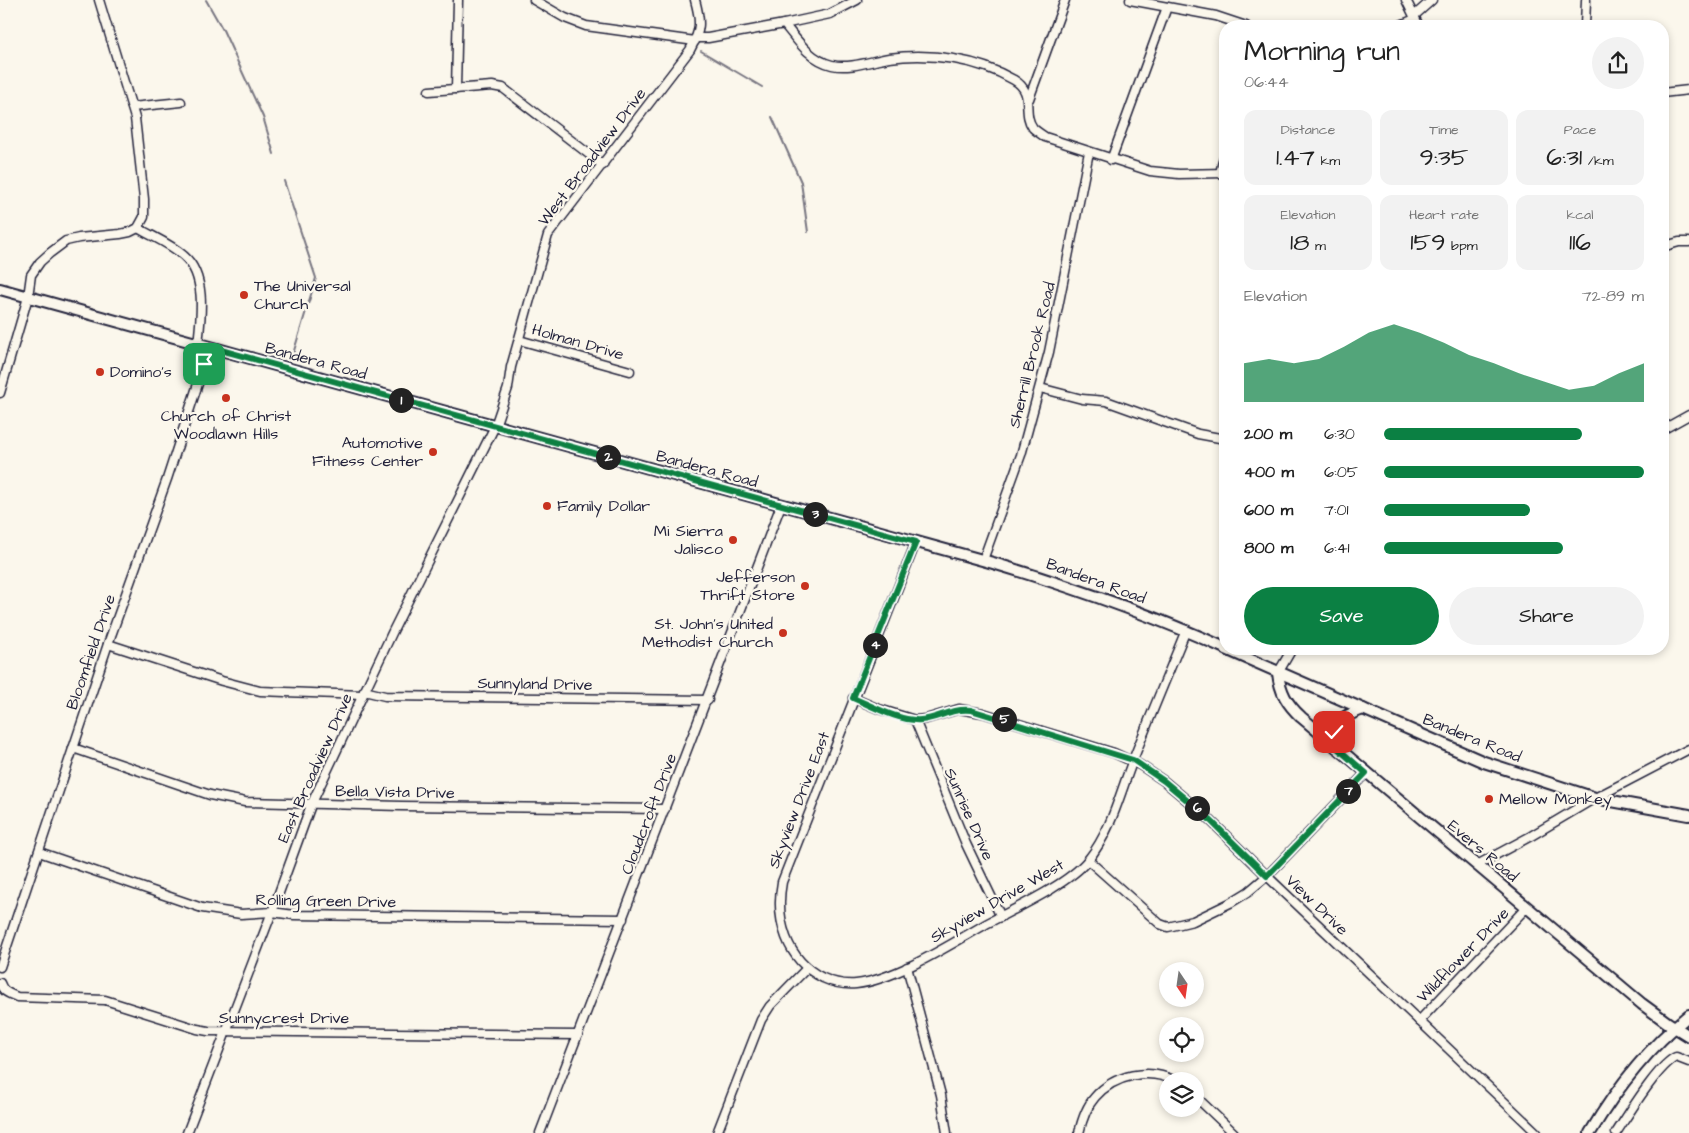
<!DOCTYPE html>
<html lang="en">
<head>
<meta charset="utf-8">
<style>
	body { margin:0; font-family:"Architects Daughter",sans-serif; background:#f2f2f2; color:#222; height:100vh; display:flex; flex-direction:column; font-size:19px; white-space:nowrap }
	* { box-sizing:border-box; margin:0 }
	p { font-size:16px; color:#767676 }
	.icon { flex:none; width:28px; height:28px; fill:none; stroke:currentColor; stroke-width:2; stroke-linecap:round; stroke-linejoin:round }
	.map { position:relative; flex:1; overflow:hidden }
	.sheet { position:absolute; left:1219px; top:20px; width:450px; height:635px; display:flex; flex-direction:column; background:#fff; border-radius:20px; box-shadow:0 2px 8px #0003 }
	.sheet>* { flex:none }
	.needle { width:32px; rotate:167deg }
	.buttons { position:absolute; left:1159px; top:962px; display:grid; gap:10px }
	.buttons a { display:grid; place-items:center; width:45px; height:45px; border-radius:50%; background:#fff; box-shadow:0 2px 8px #0003; font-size:25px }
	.pin { position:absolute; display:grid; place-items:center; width:42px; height:42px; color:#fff; margin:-21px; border-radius:10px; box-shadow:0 2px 8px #0006 }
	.km { position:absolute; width:25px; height:25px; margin:-12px; border-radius:50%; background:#222; color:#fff; font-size:14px; line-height:25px; text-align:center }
	.round { display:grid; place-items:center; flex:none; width:52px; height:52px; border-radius:26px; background:#f2f2f2 }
	.head { display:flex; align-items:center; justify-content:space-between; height:85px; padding:0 25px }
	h1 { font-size:28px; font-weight:600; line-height:38px }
	.metrics { display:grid; grid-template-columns:repeat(3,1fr); gap:8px; height:85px; padding:5px 25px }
	.metrics div { display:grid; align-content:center; border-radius:12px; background:#f2f2f2; text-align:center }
	.metrics b { font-size:25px; font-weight:600 }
	.metrics small { font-size:14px; font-weight:400 }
	.metrics p { font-size:14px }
	.chart { height:140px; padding:10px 25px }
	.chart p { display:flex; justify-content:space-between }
	.chart svg { width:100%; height:90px; margin-top:5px; fill:#0b8043; opacity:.7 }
	.button { display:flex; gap:10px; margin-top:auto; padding:10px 25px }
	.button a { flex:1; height:58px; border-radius:30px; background:#0b8043; color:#fff; font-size:20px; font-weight:600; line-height:58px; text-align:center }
	.button a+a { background:#f2f2f2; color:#222 }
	ul { padding:0 25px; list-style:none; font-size:16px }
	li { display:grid; grid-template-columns:80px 60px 1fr; align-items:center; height:38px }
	li i { height:12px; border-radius:6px; background:#0b8043 }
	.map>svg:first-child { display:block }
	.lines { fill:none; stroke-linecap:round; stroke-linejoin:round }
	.stream { stroke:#787681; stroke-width:2 }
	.minor-casing { stroke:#22223b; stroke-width:11 }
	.major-casing { stroke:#22223b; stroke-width:14 }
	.minor { stroke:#fbf7ec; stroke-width:8 }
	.major { stroke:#fbf7ec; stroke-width:10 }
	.route-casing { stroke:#fff; stroke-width:10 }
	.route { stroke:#0b8043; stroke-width:6 }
	.poi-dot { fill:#c8321e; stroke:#fbf7ec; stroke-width:2 }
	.labels { text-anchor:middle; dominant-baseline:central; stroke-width:4.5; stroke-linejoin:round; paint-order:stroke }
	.street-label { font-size:16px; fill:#22223b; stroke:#fbf7ec }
	.poi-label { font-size:16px; fill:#22223b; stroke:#fbf7ec; text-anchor:start }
</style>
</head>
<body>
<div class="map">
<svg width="1689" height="1133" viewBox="0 0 1689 1133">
	<rect width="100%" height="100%" fill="#fbf7ec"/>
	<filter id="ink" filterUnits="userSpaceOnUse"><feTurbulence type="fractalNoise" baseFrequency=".02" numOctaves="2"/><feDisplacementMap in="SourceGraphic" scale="10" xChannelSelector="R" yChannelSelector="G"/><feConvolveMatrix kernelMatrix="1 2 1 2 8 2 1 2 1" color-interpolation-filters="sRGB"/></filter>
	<g filter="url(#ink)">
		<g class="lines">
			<!-- stream -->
			<g class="stream">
				<path d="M206 0 223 30 263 117 274 154"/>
				<path d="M701 51 762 87"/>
				<path d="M772 117 801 182 808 232"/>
				<path d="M284 181 316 278 293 354"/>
			</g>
			<!-- minor casing -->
			<g class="minor-casing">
				<g id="minor">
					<path d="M534 0 565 18 586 26 695 41"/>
					<path d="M1130 0 1216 16 1246 26"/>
					<path d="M1406 0 1419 26"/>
					<path d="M1414 16 1432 0"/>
					<path d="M784 24 830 14 857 0"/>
					<path d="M1398 26 1415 19"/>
					<path d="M1585 26 1586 0"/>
					<path d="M696 38H708L784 24C797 40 810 60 832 65 850 69 871 61 889 58 930 52 978 59 1014 80 1036 93 1021 112 1033 128 1036 131 1041 134 1045 137L1150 171 1179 174 1225 173"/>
					<path d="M456 89 458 0"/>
					<path d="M429 91 492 86 503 88 603 165"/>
					<path d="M1662 93 1689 90"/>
					<path d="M1029 99 1065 0"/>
					<path d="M132 107 181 102"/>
					<path d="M1111 160 1167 7"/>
					<path d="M1220 173 1225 154"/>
					<path d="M138 228C153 237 171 244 184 256 207 276 201 317 198 344"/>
					<path d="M1662 247 1679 242H1689"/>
					<path d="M519 340 630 371"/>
					<path d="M1040 388 1082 399 1106 401 1198 434 1225 439"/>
					<path d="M0 393 28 297 31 275 40 262 50 253 66 241 79 238 120 234 130 232 138 228 144 217V199L135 118 99 0"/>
					<path d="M1662 430 1689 415"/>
					<path d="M916 542 782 882C775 919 786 960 823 978 834 983 845 985 856 984 895 980 951 944 986 924 1016 908 1067 885 1088 860 1111 832 1120 793 1133 760 1150 717 1168 674 1186 630"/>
					<path d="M983 560 1021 455 1049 352 1089 152"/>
					<path d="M108 644 222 681 260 691 362 695"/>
					<path d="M1278 673 1292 649"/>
					<path d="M364 691 385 696 708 700"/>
					<path d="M853 698 879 709 915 720 926 719 959 709 983 713 1114 753 1140 765 1164 781 1207 817 1267 876 1537 1133"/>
					<path d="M915 720 966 844 1001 917"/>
					<path d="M73 748 210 795 245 802 401 806 665 809"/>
					<path d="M39 852 202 908 241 914 272 912 294 915 623 919"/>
					<path d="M1088 860 1160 924 1168 927 1193 921 1230 903 1248 892 1267 876 1366 773"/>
					<path d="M1477 865 1531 836 1595 798 1689 749"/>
					<path d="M0 967 108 644 167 479 210 347"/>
					<path d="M907 967 941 1095 947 1133"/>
					<path d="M0 983C3 992 8 993 17 997L105 1000 197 1029 208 1031 578 1035"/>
					<path d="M1419 1021 1527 907"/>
					<path d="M1195 1096 1234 1133"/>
					<path d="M187 1133 272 912 311 805 392 633 495 426 508 388 511 367 548 235 690 50C701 30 701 22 695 0"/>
					<path d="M540 1133 781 505"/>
					<path d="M717 1133 761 1020 770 1006 807 968"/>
					<path d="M1079 1133C1082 1120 1086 1107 1095 1097 1114 1075 1149 1067 1175 1081"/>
					<path d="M1616 1133C1628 1115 1658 1065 1676 1057L1689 1062"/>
				</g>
			</g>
			<!-- major casing -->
			<g class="major-casing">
				<g id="major">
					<path d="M0 289 993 563C1073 587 1150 614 1225 648"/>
					<path d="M1226 649 1484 762 1595 798 1689 815"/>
					<path d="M1278 673C1280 692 1287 704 1301 717L1642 1004 1668 1023 1689 1036"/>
					<path d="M1336 747C1331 722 1341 717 1363 709"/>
					<path d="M1590 1133C1616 1089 1649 1047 1689 1015"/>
				</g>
			</g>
			<!-- minor -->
			<use href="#minor" class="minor"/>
			<!-- major -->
			<use href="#major" class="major"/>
		</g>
	</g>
	<g class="lines" filter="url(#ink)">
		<!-- route casing -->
		<g class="route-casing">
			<path id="route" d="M204 364 210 347 916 542 853 698C872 706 901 722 921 720 940 718 951 708 971 710L1133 760 1164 781 1207 817 1267 876 1366 773 1336 747 1334 732"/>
		</g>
		<!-- route -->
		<use href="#route" class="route"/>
	</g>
	<!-- markers -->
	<g class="poi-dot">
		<circle cx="244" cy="295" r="5"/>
		<circle cx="100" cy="372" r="5"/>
		<circle cx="226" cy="398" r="5"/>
		<circle cx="433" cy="452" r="5"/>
		<circle cx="547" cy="506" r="5"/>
		<circle cx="733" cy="540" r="5"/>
		<circle cx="805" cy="586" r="5"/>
		<circle cx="783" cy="633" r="5"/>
		<circle cx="1489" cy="799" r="5"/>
	</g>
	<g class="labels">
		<!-- street labels -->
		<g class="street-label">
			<text transform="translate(592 157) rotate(-53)">West Broadview Drive</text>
			<text transform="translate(578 342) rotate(16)">Holman Drive</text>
			<text transform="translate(1032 355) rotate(-76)">Sherrill Brook Road</text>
			<text transform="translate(316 361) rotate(15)">Bandera Road</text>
			<text transform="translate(707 469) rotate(15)">Bandera Road</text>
			<text transform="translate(1096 581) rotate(20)">Bandera Road</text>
			<text transform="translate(91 652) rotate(-71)">Bloomfield Drive</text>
			<text transform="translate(535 684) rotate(1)">Sunnyland Drive</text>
			<text transform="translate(1472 738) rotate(22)">Bandera Road</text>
			<text transform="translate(315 768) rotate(-66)">East Broadview Drive</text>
			<text transform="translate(395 792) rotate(1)">Bella Vista Drive</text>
			<text transform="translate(799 800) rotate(-69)">Skyview Drive East</text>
			<text transform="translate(649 814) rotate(-69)">Cloudcroft Drive</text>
			<text transform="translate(969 814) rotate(66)">Sunrise Drive</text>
			<text transform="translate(1483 851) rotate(40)">Evers Road</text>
			<text transform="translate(326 901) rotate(1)">Rolling Green Drive</text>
			<text transform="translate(997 901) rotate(-30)">Skyview Drive West</text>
			<text transform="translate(1317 905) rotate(44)">View Drive</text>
			<text transform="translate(1463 955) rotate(-46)">Wildflower Drive</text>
			<text x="284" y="1018">Sunnycrest Drive</text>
		</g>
		<!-- poi labels -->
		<g class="poi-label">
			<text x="254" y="286">The Universal<tspan x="254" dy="18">Church</tspan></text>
			<text x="110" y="372">Domino's</text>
			<text x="226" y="416" text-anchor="middle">Church of Christ<tspan x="226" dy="18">Woodlawn Hills</tspan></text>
			<text x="423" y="443" text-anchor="end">Automotive<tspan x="423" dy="18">Fitness Center</tspan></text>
			<text x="557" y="506">Family Dollar</text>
			<text x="723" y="531" text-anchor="end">Mi Sierra<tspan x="723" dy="18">Jalisco</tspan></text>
			<text x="795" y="577" text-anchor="end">Jefferson<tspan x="795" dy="18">Thrift Store</tspan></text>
			<text x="773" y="624" text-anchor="end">St. John's United<tspan x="773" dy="18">Methodist Church</tspan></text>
			<text x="1499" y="799">Mellow Monkey</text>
		</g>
	</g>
</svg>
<div class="buttons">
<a><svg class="needle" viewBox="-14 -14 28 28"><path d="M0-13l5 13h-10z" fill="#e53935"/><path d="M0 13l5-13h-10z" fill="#767676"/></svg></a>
<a><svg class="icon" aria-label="locate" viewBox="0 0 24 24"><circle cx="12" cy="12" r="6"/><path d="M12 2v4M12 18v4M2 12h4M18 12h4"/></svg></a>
<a><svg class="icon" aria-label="layers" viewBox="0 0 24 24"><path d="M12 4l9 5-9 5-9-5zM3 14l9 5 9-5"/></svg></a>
</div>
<div class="pin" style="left:204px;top:364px;background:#1e9e55"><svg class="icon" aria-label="arrive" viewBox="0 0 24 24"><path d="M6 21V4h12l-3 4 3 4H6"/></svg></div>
<div class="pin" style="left:1334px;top:732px;background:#d93025"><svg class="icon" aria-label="check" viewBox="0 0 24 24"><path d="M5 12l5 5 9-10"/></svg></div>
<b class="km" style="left:401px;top:400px">1</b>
<b class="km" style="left:608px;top:457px">2</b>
<b class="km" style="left:815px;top:514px">3</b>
<b class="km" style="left:875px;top:645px">4</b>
<b class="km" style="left:1004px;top:719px">5</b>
<b class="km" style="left:1197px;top:808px">6</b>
<b class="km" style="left:1348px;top:791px">7</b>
<section class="sheet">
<div class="head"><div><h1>Morning run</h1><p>06:44</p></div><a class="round"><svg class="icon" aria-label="share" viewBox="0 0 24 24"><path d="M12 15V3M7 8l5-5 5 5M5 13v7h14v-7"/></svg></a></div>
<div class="metrics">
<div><p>Distance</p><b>1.47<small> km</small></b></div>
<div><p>Time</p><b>9:35</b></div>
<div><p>Pace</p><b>6:31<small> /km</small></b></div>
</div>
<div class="metrics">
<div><p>Elevation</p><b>18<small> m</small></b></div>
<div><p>Heart rate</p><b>159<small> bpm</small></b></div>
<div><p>kcal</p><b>116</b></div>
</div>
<div class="chart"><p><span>Elevation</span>72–89 m</p>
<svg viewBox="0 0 160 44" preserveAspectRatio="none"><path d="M0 44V25L10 23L20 25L30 23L40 17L50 10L60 6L70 10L80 15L90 21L100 25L110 30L120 34L130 38L140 36L150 30L160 25V44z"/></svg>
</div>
<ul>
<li><b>200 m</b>6:30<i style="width:76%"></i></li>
<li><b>400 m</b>6:05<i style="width:100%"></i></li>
<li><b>600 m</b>7:01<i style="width:56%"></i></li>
<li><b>800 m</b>6:41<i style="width:69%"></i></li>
</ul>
<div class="button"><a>Save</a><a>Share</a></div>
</section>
</div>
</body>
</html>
